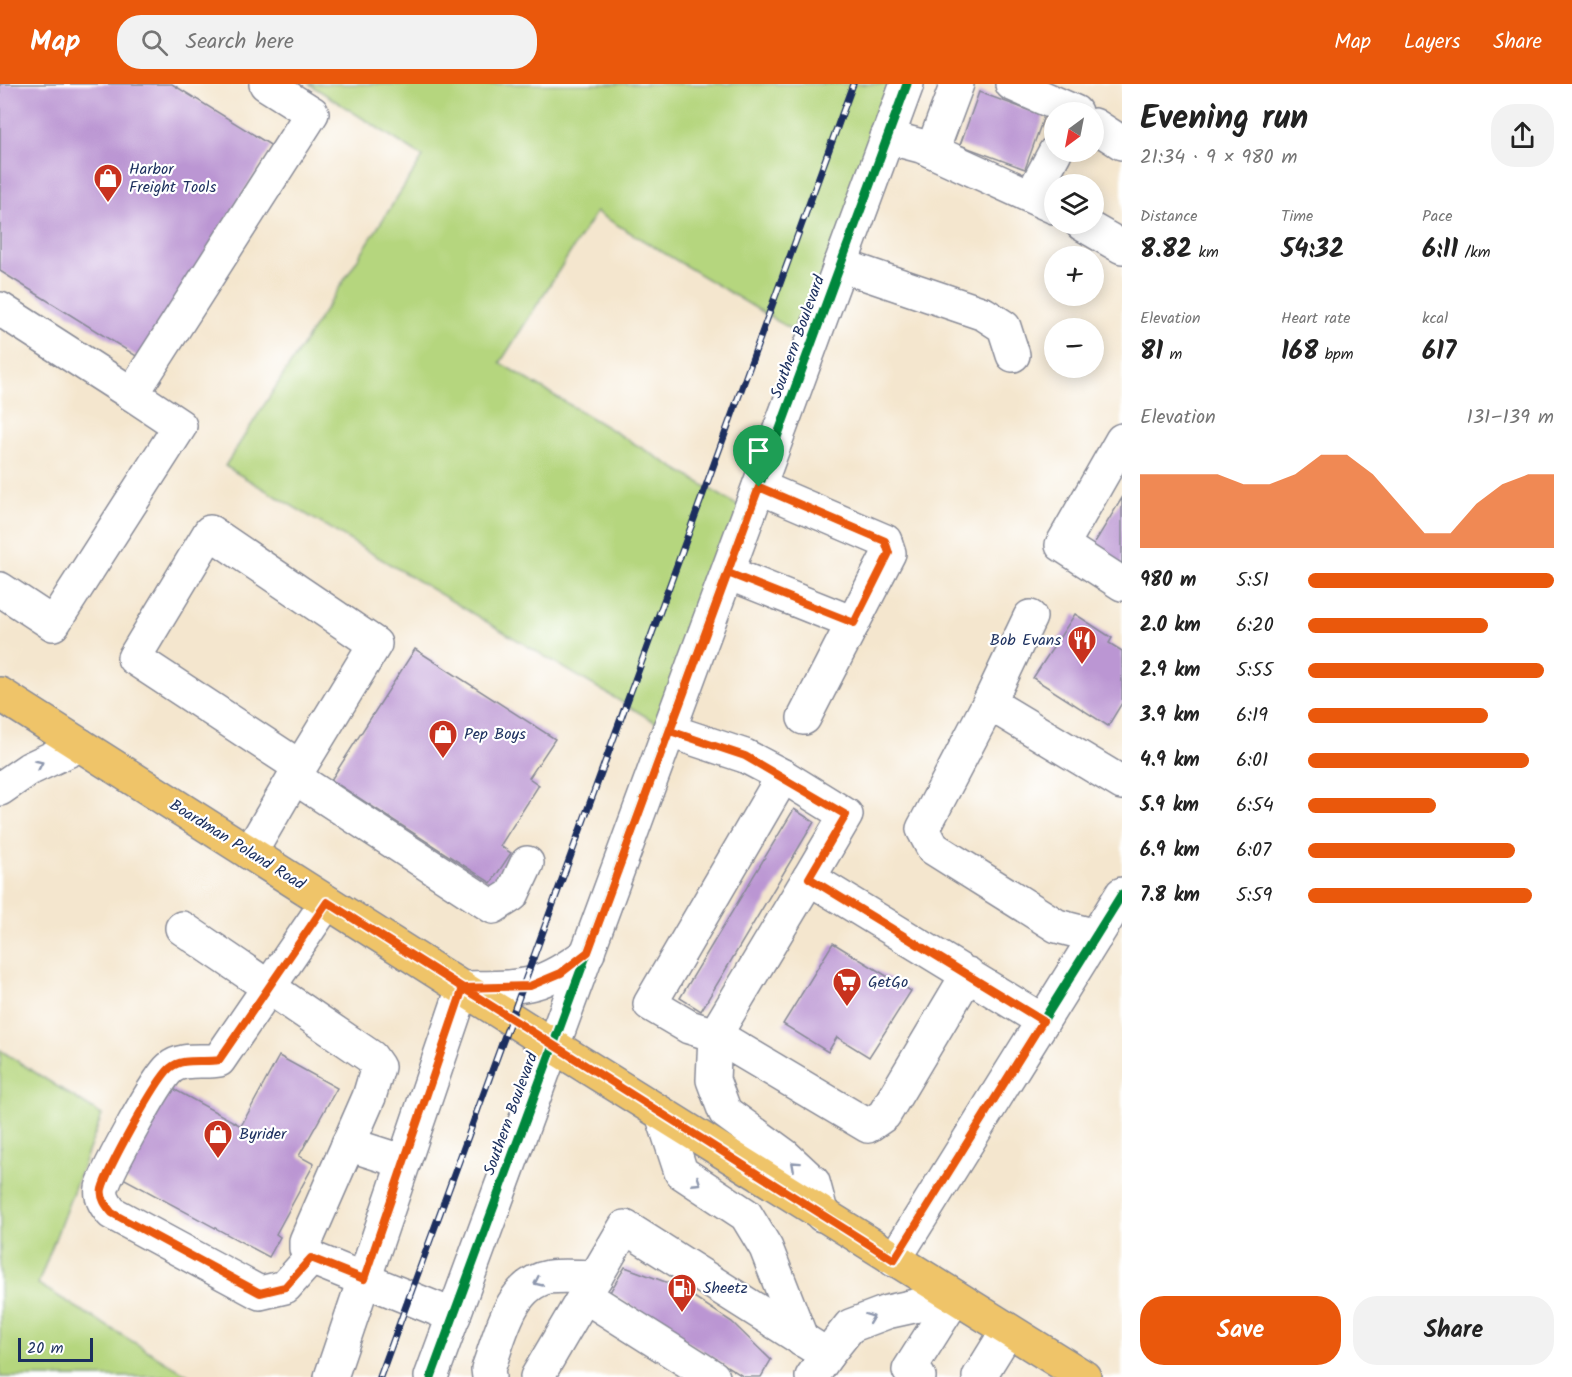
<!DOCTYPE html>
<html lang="en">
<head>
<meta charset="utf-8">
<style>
	body { margin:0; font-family:Kalam,sans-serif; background:#f2f2f2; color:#222; height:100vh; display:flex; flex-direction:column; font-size:22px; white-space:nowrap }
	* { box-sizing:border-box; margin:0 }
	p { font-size:20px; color:#767676 }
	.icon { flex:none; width:33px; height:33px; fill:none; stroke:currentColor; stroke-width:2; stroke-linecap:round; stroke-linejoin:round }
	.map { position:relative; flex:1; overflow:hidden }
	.sheet { display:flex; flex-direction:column; background:#fff; width:450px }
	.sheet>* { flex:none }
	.needle { width:39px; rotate:212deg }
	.buttons { position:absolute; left:1044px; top:18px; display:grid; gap:12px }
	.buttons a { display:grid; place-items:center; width:60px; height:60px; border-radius:50%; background:#fff; box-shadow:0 3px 15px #0003; font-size:30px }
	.scale { position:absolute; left:18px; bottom:15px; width:75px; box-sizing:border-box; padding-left:6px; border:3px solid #1b2f5e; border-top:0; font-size:16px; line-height:21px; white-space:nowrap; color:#1b2f5e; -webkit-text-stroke:4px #fff; paint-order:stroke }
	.pin { position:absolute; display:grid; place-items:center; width:51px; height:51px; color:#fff; margin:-62px -26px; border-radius:50% 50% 50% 0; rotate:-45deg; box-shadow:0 0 6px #0007 }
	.pin .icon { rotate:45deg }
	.round { display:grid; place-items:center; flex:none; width:63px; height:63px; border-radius:24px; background:#f2f2f2 }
	.summary { display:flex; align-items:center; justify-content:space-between; height:102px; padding:0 18px }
	h1 { font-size:33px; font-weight:600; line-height:45px }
	.metrics { display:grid; grid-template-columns:repeat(3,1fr); gap:9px; height:102px; padding:6px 18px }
	.metrics div { display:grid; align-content:center }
	.metrics b { font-size:26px; font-weight:600 }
	.metrics small { font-size:16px; font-weight:400 }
	.metrics p { font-size:16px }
	.chart { height:168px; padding:12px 18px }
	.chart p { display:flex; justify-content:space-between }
	.chart svg { width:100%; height:108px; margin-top:6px; fill:#ea580c; opacity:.7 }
	.cta { display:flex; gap:12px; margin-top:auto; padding:12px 18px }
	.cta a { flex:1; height:69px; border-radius:24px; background:#ea580c; color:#fff; font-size:24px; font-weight:600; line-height:69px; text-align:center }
	.cta a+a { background:#f2f2f2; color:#222 }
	ul { padding:0 18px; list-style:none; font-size:20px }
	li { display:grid; grid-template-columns:96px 72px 1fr; align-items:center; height:45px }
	li i { height:15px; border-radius:8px; background:#ea580c }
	header { display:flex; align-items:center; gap:36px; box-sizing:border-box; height:84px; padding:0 30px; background:#ea580c; color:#fff }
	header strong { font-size:28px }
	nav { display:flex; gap:33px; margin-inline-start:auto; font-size:21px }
	.search { width:420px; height:54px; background:#f2f2f2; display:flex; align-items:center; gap:15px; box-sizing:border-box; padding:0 21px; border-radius:24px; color:#767676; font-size:22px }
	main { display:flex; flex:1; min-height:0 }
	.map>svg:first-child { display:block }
	.green { fill:#b5d67e; stroke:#68826e; stroke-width:1.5 }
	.building { fill:#bb96d3 }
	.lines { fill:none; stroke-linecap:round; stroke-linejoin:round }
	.minor-casing { stroke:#888a96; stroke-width:36 }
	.major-casing { stroke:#888a96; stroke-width:36 }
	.minor { stroke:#fff; stroke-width:33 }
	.major { stroke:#efc469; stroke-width:33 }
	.rail-casing { stroke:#1b2f5e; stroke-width:7 }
	.rail { stroke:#fff; stroke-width:4.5; stroke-dasharray:14; stroke-linecap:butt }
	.cycleway-casing { stroke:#fff; stroke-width:13 }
	.cycleway { stroke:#00873e; stroke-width:9 }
	.oneway { stroke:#8d97ae }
	.route-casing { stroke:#fff; stroke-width:12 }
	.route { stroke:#ea580c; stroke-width:8 }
	.labels { text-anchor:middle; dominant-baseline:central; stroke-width:4.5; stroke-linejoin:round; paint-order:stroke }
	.poi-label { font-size:16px; fill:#1b2f5e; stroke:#fff; text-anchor:start }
	.street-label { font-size:16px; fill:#1b2f5e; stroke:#fff }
</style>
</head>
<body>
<header>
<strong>Map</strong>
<div class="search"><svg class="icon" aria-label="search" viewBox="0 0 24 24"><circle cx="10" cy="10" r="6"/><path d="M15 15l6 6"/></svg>Search here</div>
<nav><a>Map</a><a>Layers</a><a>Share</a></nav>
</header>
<main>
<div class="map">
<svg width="1122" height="1293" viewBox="0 0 1122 1293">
	<rect width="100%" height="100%" fill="#fff"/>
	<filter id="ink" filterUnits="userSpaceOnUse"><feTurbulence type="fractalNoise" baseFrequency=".0167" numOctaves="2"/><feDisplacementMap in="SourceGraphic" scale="12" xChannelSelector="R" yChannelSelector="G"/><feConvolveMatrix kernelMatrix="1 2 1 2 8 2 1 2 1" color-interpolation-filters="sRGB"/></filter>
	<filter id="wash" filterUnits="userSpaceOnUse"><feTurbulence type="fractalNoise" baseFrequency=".008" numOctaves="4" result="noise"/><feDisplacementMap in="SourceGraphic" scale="24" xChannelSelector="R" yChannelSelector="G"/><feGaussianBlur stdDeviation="1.35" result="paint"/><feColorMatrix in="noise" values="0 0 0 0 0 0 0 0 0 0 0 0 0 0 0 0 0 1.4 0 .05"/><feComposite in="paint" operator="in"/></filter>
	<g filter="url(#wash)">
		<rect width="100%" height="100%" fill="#f4e6ce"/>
		<!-- green -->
		<g class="green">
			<path d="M309 0H907L812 258 596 128 500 279 750 429 670 647 225 382 423 73Z"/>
			<path d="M0 966 102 1031 38 1200 191 1293H0Z"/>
		</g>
		<g id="blocks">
			<!-- building -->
			<g class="building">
				<path d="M0 0H172L272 62 141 275 0 187Z"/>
				<path d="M979 8 1044 32 1025 85 960 61Z"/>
				<path d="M1122 414V489L1089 468Z"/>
				<path d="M1075 530 1112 554 1109 559 1122 567V619L1108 642 1033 594Z"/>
				<path d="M415 565 555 655 529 694 539 701 500 762 511 769 491 799 331 696Z"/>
				<path d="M794 725 814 738 701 927 680 914Z"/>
				<path d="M833 859 911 907 869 973 837 953 828 968 783 940Z"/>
				<path d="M279 972 337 1004 299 1072 314 1080 276 1150 280 1153 269 1173 121 1093 170 1003 241 1042Z"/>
				<path d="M625 1183 679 1203 732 1238 771 1276 761 1293H744L610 1208Z"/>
			</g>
		</g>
	</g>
	<g filter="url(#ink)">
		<use href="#blocks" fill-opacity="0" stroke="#888a96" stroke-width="1.5"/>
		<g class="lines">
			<!-- minor casing -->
			<g class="minor-casing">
				<g id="minor">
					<path d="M1012 0 1075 28"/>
					<path d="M1094 41 1122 59"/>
					<path d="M887 53 921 62 1054 123"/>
					<path d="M932 67 957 0"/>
					<path d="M1032 111 1055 68"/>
					<path d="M1082 140 1122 163"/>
					<path d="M840 181 984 230 1004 243 1013 271"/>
					<path d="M0 225 132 310"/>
					<path d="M1122 356 1062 461 1122 500"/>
					<path d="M759 403 885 457 889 469 804 634"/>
					<path d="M728 489 853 539"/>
					<path d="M0 505 53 540 180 342 132 310 312 29 266 0"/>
					<path d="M989 619 1030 533"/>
					<path d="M670 647 745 672 783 692 846 731 809 794"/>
					<path d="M783 692 650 920 689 943 715 951 713 996 725 1028 784 1071 813 1098 822 1131"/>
					<path d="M294 693 493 823 512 811 527 779"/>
					<path d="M0 705 29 685 80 661"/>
					<path d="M250 769 300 683 134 574 210 448 375 560 300 683"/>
					<path d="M182 844 371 973 378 983 369 1013 306 1157V1165L311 1174 454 1232"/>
					<path d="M1096 852 1057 842 933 764 923 745 989 619 1122 699"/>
					<path d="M968 890 884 1031 868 1042 715 951 809 794 1043 937"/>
					<path d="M662 1030 681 1088 746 1131 766 1164 802 1256"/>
					<path d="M348 1060 404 1078"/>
					<path d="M311 1174 285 1203 260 1209 112 1129C106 1122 100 1114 102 1104 108 1085 156 996 170 984 183 973 203 979 219 976L327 818"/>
					<path d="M894 1176 1122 810"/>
					<path d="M585 1212 713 1293"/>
					<path d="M827 1271 850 1242 887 1228 955 1213"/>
					<path d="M331 1293 463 904C524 903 538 906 588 869"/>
					<path d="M431 1293 907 0"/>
					<path d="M489 1293 488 1285C500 1254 509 1200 549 1193 564 1191 580 1193 596 1193"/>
					<path d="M537 1293 625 1143 827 1271 812 1293"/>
					<path d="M919 1293 909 1286 955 1213"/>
					<path d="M979 1293 1008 1246"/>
				</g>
			</g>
			<!-- major casing -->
			<g class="major-casing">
				<path id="major" d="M0 610 552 961 1084 1293"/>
			</g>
			<!-- minor -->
			<use href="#minor" class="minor"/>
			<!-- major -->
			<use href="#major" class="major"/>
			<!-- rail casing -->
			<g class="rail-casing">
				<path id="rail" d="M380 1293 853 0"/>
			</g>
			<!-- rail -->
			<use href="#rail" class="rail"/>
			<!-- cycleway casing -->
			<g class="cycleway-casing">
				<g id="cycleway">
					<path d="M894 1176 1122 810"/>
					<path d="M431 1293 907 0"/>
				</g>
			</g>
			<!-- cycleway -->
			<use href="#cycleway" class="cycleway"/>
		</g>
		<!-- one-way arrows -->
		<defs><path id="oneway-chevron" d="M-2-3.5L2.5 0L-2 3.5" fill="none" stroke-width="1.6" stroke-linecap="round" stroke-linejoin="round" transform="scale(1.5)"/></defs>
		<g class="oneway">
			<use href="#oneway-chevron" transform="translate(39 680) rotate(-25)"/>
			<use href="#oneway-chevron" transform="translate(795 1081) rotate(-138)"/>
			<use href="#oneway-chevron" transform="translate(697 1098) rotate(33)"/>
			<use href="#oneway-chevron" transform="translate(538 1198) rotate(155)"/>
			<use href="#oneway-chevron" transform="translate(870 1234) rotate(-21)"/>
		</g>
	</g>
	<g class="lines" filter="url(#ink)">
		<!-- route casing -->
		<g class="route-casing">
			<path id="route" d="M759 403C703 559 645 714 588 868L561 889 530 902 463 904 327 818 219 976C203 979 183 973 170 984 156 996 107 1086 102 1105 100 1114 106 1122 112 1129L260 1209 285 1203 311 1174 364 1195 463 904 894 1176 1043 937 809 794 846 731 745 672 670 647 728 489 854 539 889 469 885 457 759 403"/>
		</g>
		<!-- route -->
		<use href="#route" class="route"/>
	</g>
	<!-- icons -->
	<defs>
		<g id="shop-pin" transform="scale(1.5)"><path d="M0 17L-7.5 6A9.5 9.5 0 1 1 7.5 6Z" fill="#c8321e" stroke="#fff"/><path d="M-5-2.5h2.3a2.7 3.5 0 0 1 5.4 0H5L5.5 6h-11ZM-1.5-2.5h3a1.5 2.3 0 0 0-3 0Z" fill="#fff"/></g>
		<g id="restaurant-pin" transform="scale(1.5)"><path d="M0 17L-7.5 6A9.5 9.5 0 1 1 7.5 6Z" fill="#c8321e" stroke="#fff"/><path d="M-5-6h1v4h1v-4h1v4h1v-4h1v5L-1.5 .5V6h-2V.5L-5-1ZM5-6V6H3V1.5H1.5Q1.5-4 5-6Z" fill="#fff"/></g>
		<g id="supermarket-pin" transform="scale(1.5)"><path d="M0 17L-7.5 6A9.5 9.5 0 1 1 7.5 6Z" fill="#c8321e" stroke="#fff"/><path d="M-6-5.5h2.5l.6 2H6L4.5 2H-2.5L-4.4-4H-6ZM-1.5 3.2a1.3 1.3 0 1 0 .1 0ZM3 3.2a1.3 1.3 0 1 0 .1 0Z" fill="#fff"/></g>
		<g id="fuel-pin" transform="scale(1.5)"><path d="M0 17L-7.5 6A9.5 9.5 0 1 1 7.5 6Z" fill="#c8321e" stroke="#fff"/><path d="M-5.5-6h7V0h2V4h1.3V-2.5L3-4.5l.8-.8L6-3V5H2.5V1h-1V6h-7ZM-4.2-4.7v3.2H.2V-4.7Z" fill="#fff"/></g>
	</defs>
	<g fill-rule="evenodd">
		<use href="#shop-pin" x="108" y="94"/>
		<use href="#restaurant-pin" x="1082" y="556"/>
		<use href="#shop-pin" x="443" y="650"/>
		<use href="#supermarket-pin" x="847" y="898"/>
		<use href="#shop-pin" x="218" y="1050"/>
		<use href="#fuel-pin" x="682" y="1204"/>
	</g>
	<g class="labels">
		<!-- poi labels -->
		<g class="poi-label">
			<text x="129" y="85">Harbor<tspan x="129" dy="18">Freight Tools</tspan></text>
			<text x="1061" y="556" text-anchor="end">Bob Evans</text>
			<text x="464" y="650">Pep Boys</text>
			<text x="868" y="898">GetGo</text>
			<text x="239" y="1050">Byrider</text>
			<text x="703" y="1204">Sheetz</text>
		</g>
		<!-- street labels -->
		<g class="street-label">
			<text transform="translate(798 253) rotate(-70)">Southern Boulevard</text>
			<text transform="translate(237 761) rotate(32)">Boardman Poland Road</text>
			<text transform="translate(511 1030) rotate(-70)">Southern Boulevard</text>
		</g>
	</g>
</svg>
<div class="buttons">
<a><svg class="needle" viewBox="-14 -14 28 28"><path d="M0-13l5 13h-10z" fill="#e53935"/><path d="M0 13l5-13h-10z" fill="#767676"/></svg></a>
<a><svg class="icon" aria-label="layers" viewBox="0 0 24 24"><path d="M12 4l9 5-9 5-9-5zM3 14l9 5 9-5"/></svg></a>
<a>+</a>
<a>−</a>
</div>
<div class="scale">20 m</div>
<div class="pin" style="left:759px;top:403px;background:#1e9e55"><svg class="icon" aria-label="arrive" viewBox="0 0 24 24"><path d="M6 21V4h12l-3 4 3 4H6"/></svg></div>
</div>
<section class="sheet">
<div class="summary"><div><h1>Evening run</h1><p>21:34 · 9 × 980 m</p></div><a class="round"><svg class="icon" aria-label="share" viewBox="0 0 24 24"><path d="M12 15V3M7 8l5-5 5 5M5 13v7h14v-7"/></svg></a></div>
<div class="metrics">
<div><p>Distance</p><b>8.82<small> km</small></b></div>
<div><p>Time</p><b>54:32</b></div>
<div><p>Pace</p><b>6:11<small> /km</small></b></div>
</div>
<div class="metrics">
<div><p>Elevation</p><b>81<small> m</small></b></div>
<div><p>Heart rate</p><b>168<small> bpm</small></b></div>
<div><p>kcal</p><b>617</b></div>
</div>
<div class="chart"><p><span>Elevation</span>131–139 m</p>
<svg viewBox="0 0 160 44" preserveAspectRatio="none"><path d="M0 44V14L10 14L20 14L30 14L40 18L50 18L60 14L70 6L80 6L90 14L100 26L110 38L120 38L130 26L140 18L150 14L160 14V44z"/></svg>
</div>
<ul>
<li><b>980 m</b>5:51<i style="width:100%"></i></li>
<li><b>2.0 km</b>6:20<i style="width:73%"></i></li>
<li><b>2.9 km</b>5:55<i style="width:96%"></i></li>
<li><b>3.9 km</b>6:19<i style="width:73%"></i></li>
<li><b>4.9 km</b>6:01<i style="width:90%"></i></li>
<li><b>5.9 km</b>6:54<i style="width:52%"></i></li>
<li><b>6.9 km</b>6:07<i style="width:84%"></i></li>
<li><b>7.8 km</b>5:59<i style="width:91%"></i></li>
</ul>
<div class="cta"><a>Save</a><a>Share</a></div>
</section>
</main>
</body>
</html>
